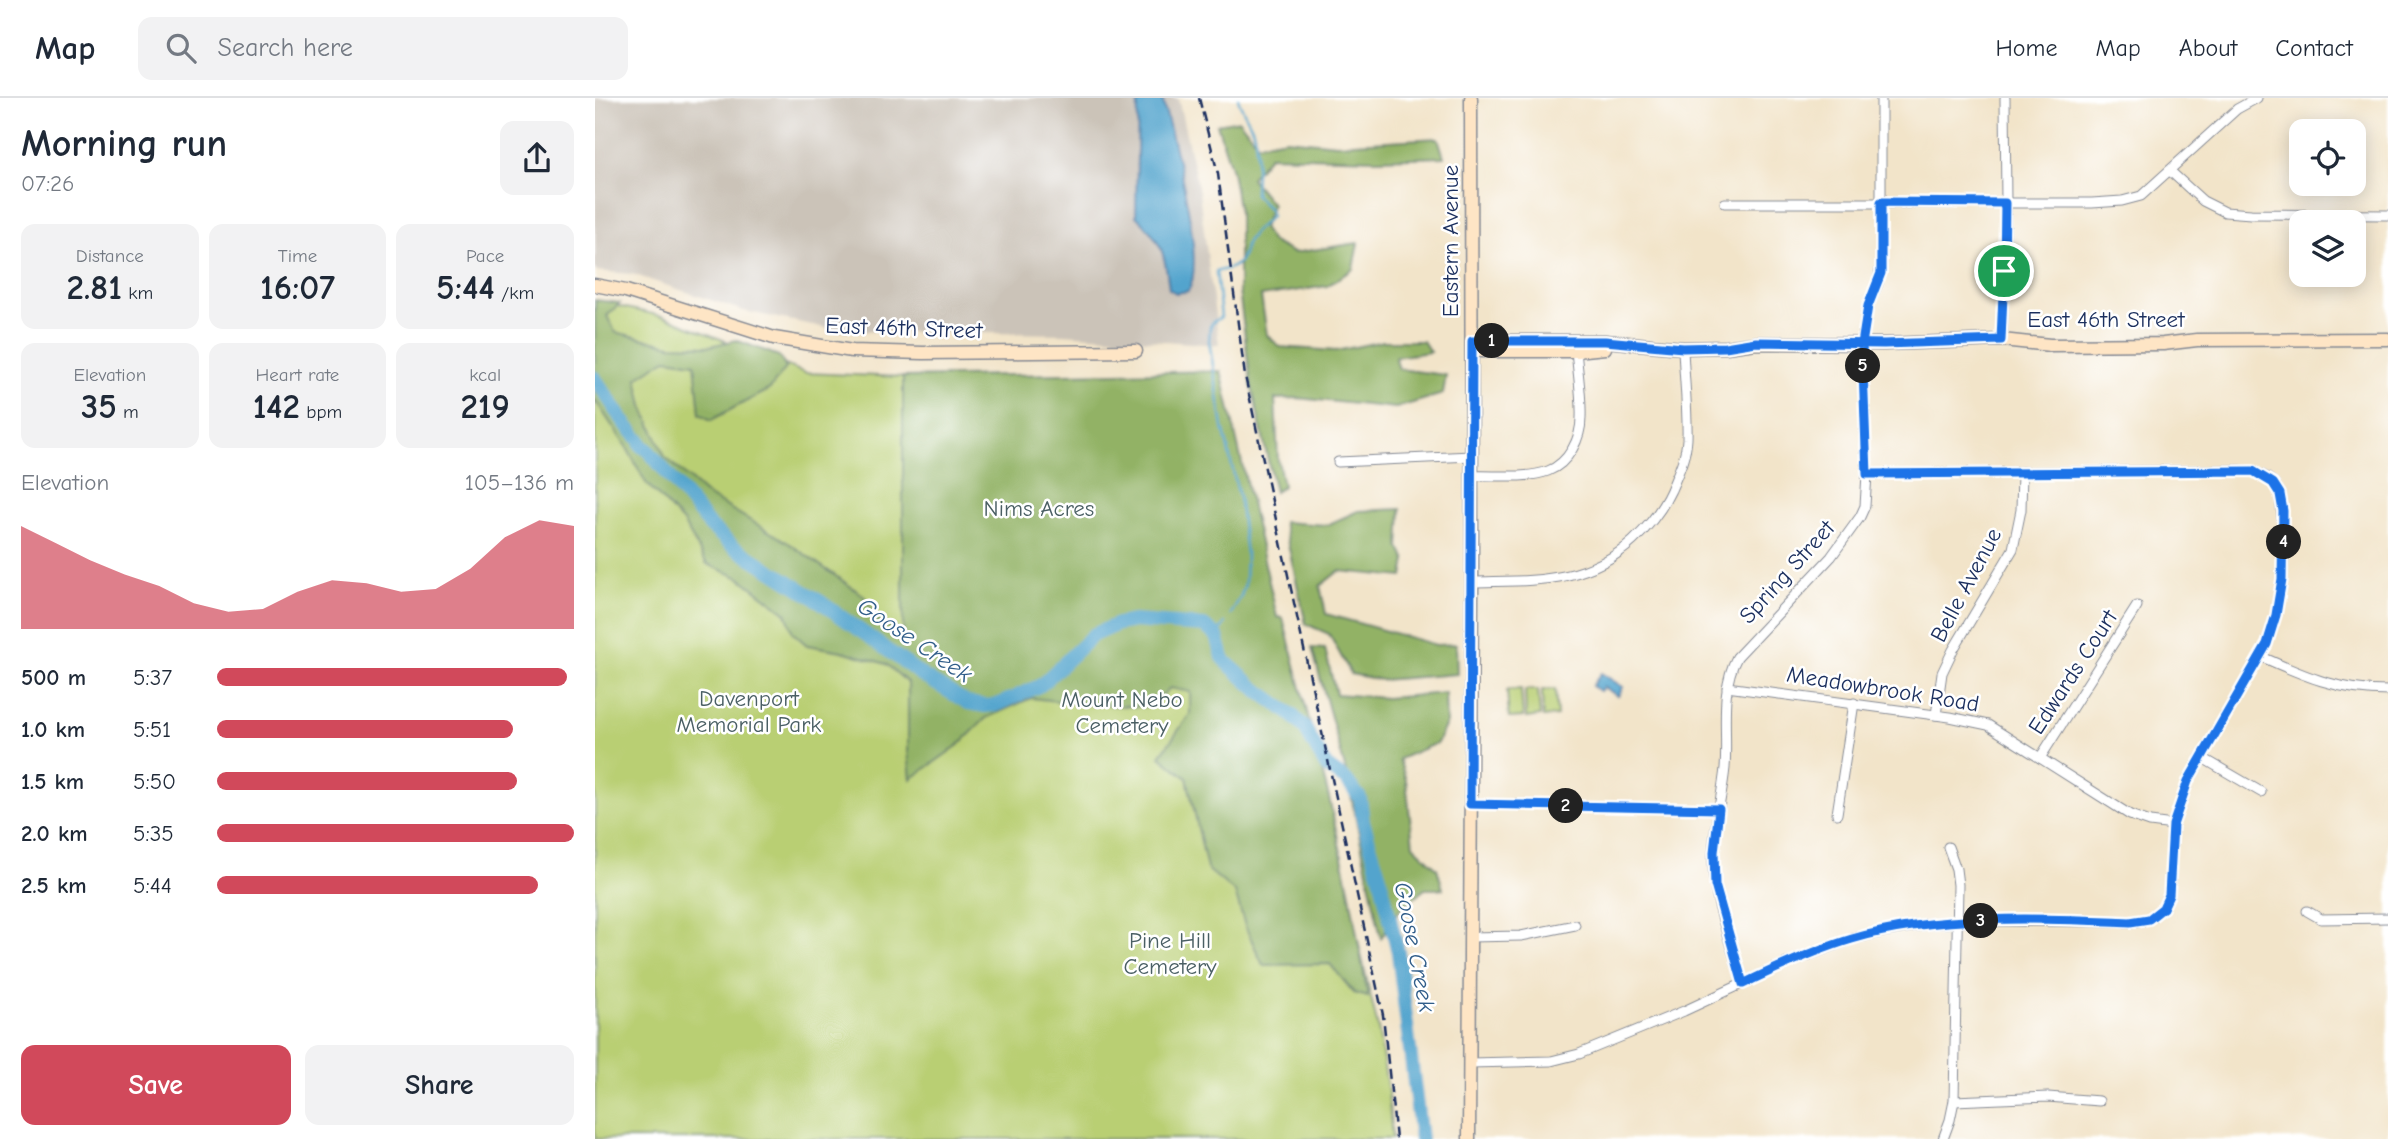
<!DOCTYPE html>
<html lang="en">
<head>
<meta charset="utf-8">
<style>
	body { margin:0; font-family:"Comic Neue",sans-serif; background:#f2f2f3; color:#1f2937; height:100vh; display:flex; flex-direction:column; font-size:26px; white-space:nowrap }
	* { box-sizing:border-box; margin:0 }
	p { font-size:23px; color:#747a83 }
	.icon { flex:none; width:38px; height:38px; fill:none; stroke:currentColor; stroke-width:2; stroke-linecap:round; stroke-linejoin:round }
	.map { position:relative; flex:1; overflow:hidden }
	.side { display:flex; flex-direction:column; background:#fff; width:595px }
	.side>* { flex:none }
	.buttons { position:absolute; left:1694px; top:21px; display:grid; gap:14px }
	.buttons a { display:grid; place-items:center; width:77px; height:77px; border-radius:14px; background:#fff; box-shadow:0 4px 18px #0003; font-size:35px }
	.pin { position:absolute; display:grid; place-items:center; width:60px; height:60px; color:#fff; margin:-30px; border:4px solid #fff; border-radius:50%; box-shadow:0 2px 7px #0007 }
	.km { position:absolute; width:35px; height:35px; margin:-18px; border-radius:50%; background:#222; color:#fff; font-size:19px; line-height:35px; text-align:center }
	.round { display:grid; place-items:center; flex:none; width:74px; height:74px; border-radius:14px; background:#f2f2f3 }
	.head { display:flex; align-items:center; justify-content:space-between; height:119px; padding:0 21px }
	h1 { font-size:38px; font-weight:700; line-height:52px }
	.figures { display:grid; grid-template-columns:repeat(3,1fr); gap:10px; height:119px; padding:7px 21px }
	.figures div { display:grid; align-content:center; border-radius:14px; background:#f2f2f3; text-align:center }
	.figures b { font-size:35px; font-weight:700 }
	.figures small { font-size:19px; font-weight:400 }
	.figures p { font-size:19px }
	.chart { height:196px; padding:14px 21px }
	.chart p { display:flex; justify-content:space-between }
	.chart svg { width:100%; height:126px; margin-top:7px; fill:#d1495b; opacity:.7 }
	.button { display:flex; gap:14px; margin-top:auto; padding:14px 21px }
	.button a { flex:1; height:80px; border-radius:14px; background:#d1495b; color:#fff; font-size:28px; font-weight:700; line-height:80px; text-align:center }
	.button a+a { background:#f2f2f3; color:#1f2937 }
	ul { padding:0 21px; list-style:none; font-size:23px }
	li { display:grid; grid-template-columns:112px 84px 1fr; align-items:center; height:52px }
	li i { height:18px; border-radius:9px; background:#d1495b }
	header { display:flex; align-items:center; gap:42px; box-sizing:border-box; height:98px; padding:0 35px; background:#fff; border-bottom:2px solid #e0e1e3 }
	header strong { font-size:33px }
	nav { display:flex; gap:38px; margin-inline-start:auto; font-size:24px }
	.search { width:490px; height:63px; background:#f2f2f3; display:flex; align-items:center; gap:18px; box-sizing:border-box; padding:0 24px; border-radius:14px; color:#747a83; font-size:26px }
	main { display:flex; flex:1; min-height:0 }
	.map>svg:first-child { display:block }
	.industrial { fill:#cbc3b8 }
	.green { fill:#b9cf73; stroke:#6a7f68; stroke-width:2 }
	.forest { fill:#92b265; stroke:#567062; stroke-width:2 }
	.water { fill:#53a4cd; stroke:#376a96; stroke-width:2 }
	.lines { fill:none; stroke-linecap:round; stroke-linejoin:round }
	.stream { stroke:#53a4cd; stroke-width:2.5 }
	.river { stroke:#53a4cd; stroke-width:14 }
	.street-casing { stroke:#868a94; stroke-width:11 }
	.secondary-casing { stroke:#868a94; stroke-width:15 }
	.street { stroke:#fff; stroke-width:9 }
	.secondary { stroke:#fee5c5; stroke-width:12 }
	.rail { stroke:#1b2f5e; stroke-width:2.5; stroke-dasharray:10 5; stroke-linecap:butt }
	.route-casing { stroke:#fff; stroke-width:14 }
	.route { stroke:#1a73e8; stroke-width:9 }
	.labels { text-anchor:middle; dominant-baseline:central; stroke-width:5; stroke-linejoin:round; paint-order:stroke }
	.street-label { font-size:23px; fill:#1b2f5e; stroke:#fff }
	.park-label { font-size:23px; fill:#4a5f64; stroke:#fff }
	.water-label { font-size:24px; font-style:italic; fill:#315e8a; stroke:#fff }
</style>
</head>
<body>
<header>
<strong>Map</strong>
<div class="search"><svg class="icon" aria-label="search" viewBox="0 0 24 24"><circle cx="10" cy="10" r="6"/><path d="M15 15l6 6"/></svg>Search here</div>
<nav><a>Home</a><a>Map</a><a>About</a><a>Contact</a></nav>
</header>
<main>
<section class="side">
<div class="head"><div><h1>Morning run</h1><p>07:26</p></div><a class="round"><svg class="icon" aria-label="share" viewBox="0 0 24 24"><path d="M12 15V3M7 8l5-5 5 5M5 13v7h14v-7"/></svg></a></div>
<div class="figures">
<div><p>Distance</p><b>2.81<small> km</small></b></div>
<div><p>Time</p><b>16:07</b></div>
<div><p>Pace</p><b>5:44<small> /km</small></b></div>
</div>
<div class="figures">
<div><p>Elevation</p><b>35<small> m</small></b></div>
<div><p>Heart rate</p><b>142<small> bpm</small></b></div>
<div><p>kcal</p><b>219</b></div>
</div>
<div class="chart"><p><span>Elevation</span>105–136 m</p>
<svg viewBox="0 0 160 44" preserveAspectRatio="none"><path d="M0 44V8L10 14L20 20L30 25L40 29L50 35L60 38L70 37L80 31L90 27L100 28L110 31L120 30L130 23L140 12L150 6L160 8V44z"/></svg>
</div>
<ul>
<li><b>500 m</b>5:37<i style="width:98%"></i></li>
<li><b>1.0 km</b>5:51<i style="width:83%"></i></li>
<li><b>1.5 km</b>5:50<i style="width:84%"></i></li>
<li><b>2.0 km</b>5:35<i style="width:100%"></i></li>
<li><b>2.5 km</b>5:44<i style="width:90%"></i></li>
</ul>
<div class="button"><a>Save</a><a>Share</a></div>
</section>
<div class="map">
<svg width="1793" height="1041" viewBox="0 0 1793 1041">
	<rect width="100%" height="100%" fill="#fff"/>
	<filter id="ink" filterUnits="userSpaceOnUse"><feTurbulence type="fractalNoise" baseFrequency=".0143" numOctaves="2"/><feDisplacementMap in="SourceGraphic" scale="14" xChannelSelector="R" yChannelSelector="G"/><feConvolveMatrix kernelMatrix="1 2 1 2 8 2 1 2 1" color-interpolation-filters="sRGB"/></filter>
	<filter id="wash" filterUnits="userSpaceOnUse"><feTurbulence type="fractalNoise" baseFrequency=".00686" numOctaves="4" result="noise"/><feDisplacementMap in="SourceGraphic" scale="28" xChannelSelector="R" yChannelSelector="G"/><feGaussianBlur stdDeviation="1.57" result="paint"/><feColorMatrix in="noise" values="0 0 0 0 0 0 0 0 0 0 0 0 0 0 0 0 0 1.4 0 .05"/><feComposite in="paint" operator="in"/></filter>
	<g filter="url(#wash)">
		<rect width="100%" height="100%" fill="#f2e4c9"/>
		<!-- industrial -->
		<path class="industrial" d="M0 0H583L604 94 624 247 469 236 246 233 149 213 37 176 0 173Z"/>
		<!-- green -->
		<g class="green">
			<path d="M0 203 71 219 210 275 308 279 309 556 519 522 728 691 783 930 793 994 797 1041H0Z"/>
			<path d="M926 591 928 619 914 620 912 592Z"/>
			<path d="M960 591 962 618 948 619 947 592Z"/>
			<path d="M930 592H943L945 618 931 620Z"/>
		</g>
		<!-- forest -->
		<g class="forest">
			<path d="M644 22 663 46 691 41 742 46 843 40 849 59 782 61 674 58 656 80 677 106 668 130 677 144 698 155 763 145 758 171 732 188 666 198 672 237 685 249 741 253 788 243H828L835 254 800 259 804 271 851 277 848 296 801 310 702 300 680 301 683 362 688 388 680 394 656 285 644 193V115L637 73 622 26Z"/>
			<path d="M0 202 25 205 12 218 20 234 76 247 115 248 141 242 184 258 191 270 175 291 116 322 105 316 100 265 71 261 42 280 48 308 70 359 112 397 192 444 268 497 286 525 308 534V279L626 273 682 519 688 520 734 700 754 791 773 899 759 895 735 866 668 867 650 828 640 794 612 771 592 680 565 658 595 616V594L575 590 554 609 489 606 436 600 391 620 365 646 316 681 313 654V585L291 566 247 553 212 547 198 535 191 515 145 480 112 466 88 424 51 385 32 350 0 302Z"/>
			<path d="M806 411 804 449 811 462 808 479 744 473 725 488 731 516 841 547 861 546 862 576 786 582 756 576 734 536 711 526 688 424 732 427 763 413Z"/>
			<path d="M717 550 730 551 741 596 791 600 850 595 851 626 842 645 804 661 811 682 818 747 842 770 848 791H830L807 809 786 840 751 674Z"/>
		</g>
		<!-- water -->
		<g class="water">
			<path d="M543 0H567C576 36 613 164 593 193L581 195 574 191C570 155 567 143 541 118Z"/>
			<path d="M1006 575 1028 589 1023 598 1008 589 1005 593 997 588Z"/>
		</g>
		<g class="lines">
			<!-- stream -->
			<g class="stream">
				<path d="M636 516 646 498 650 486 651 456 644 399 628 329 614 243 615 229 618 224 626 219 621 174C627 171 632 172 638 169 648 164 648 153 652 144 657 134 668 127 676 118L674 111 660 97C660 77 665 50 657 30 653 20 646 11 643 0"/>
				<path d="M622 538 630 525"/>
			</g>
			<!-- river -->
			<path class="river" d="M0 280 29 324 45 343 46 348 52 351 115 428 139 449 226 504 328 578 373 605 390 608 402 607 446 587 498 537 523 526 539 523 609 528 622 538 628 560 632 565 660 590 697 617 710 630 731 668 752 683 765 700 768 723 785 779 803 854 826 1041"/>
		</g>
	</g>
	<g filter="url(#ink)">
		<g class="lines">
			<!-- street casing -->
			<g class="street-casing">
				<g id="street">
					<path d="M1575 73 1608 103 1630 114 1656 116 1793 117"/>
					<path d="M1130 105H1497L1527 103 1546 98 1642 11 1662 0"/>
					<path d="M1407 242 1411 105 1410 0"/>
					<path d="M743 364 877 358"/>
					<path d="M877 378C899 377 933 381 953 373 974 365 986 340 986 320 987 296 982 272 981 249"/>
					<path d="M877 484C937 482 990 487 1038 443 1054 428 1067 412 1076 392 1083 375 1091 359 1092 341 1093 311 1089 280 1088 250"/>
					<path d="M1665 558C1709 578 1743 593 1793 593"/>
					<path d="M1132 589 1355 619 1393 627 1535 717 1555 724 1578 727"/>
					<path d="M1341 617 1347 575 1358 552 1418 451 1426 412 1427 374"/>
					<path d="M1606 659 1666 694"/>
					<path d="M1445 660 1542 508"/>
					<path d="M875 706 1124 711"/>
					<path d="M1242 716 1259 605"/>
					<path d="M1712 813 1726 821 1793 820"/>
					<path d="M875 839 926 838 980 827"/>
					<path d="M1148 885C1139 856 1124 817 1120 787 1113 748 1126 709 1130 670 1133 634 1124 592 1142 559L1236 459 1265 419 1270 408 1272 376 1267 246 1273 208 1283 185 1286 166V0"/>
					<path d="M875 965 956 963 984 956 1089 913 1192 865 1257 841 1293 833 1333 826 1382 823 1535 824 1554 821 1568 810 1574 797 1578 727 1593 683 1672 546 1681 517 1687 481 1689 445 1685 396 1679 385 1671 379 1658 373 1644 372 1272 376"/>
					<path d="M1359 1003 1453 999 1504 1003"/>
					<path d="M1348 1041 1355 1022 1359 1003 1363 787 1361 771 1353 749"/>
				</g>
			</g>
			<!-- secondary casing -->
			<g class="secondary-casing">
				<g id="secondary">
					<path d="M0 187 31 193 179 240 257 253 328 255 541 253"/>
					<path d="M877 243H1010L1088 250 1131 249 1161 245 1289 246 1407 242 1455 247 1568 246 1602 242 1793 241"/>
					<path d="M877 253H981L1010 250"/>
					<path d="M874 1041 877 484 876 0"/>
				</g>
			</g>
			<!-- street -->
			<use href="#street" class="street"/>
			<!-- secondary -->
			<use href="#secondary" class="secondary"/>
			<!-- rail -->
			<path class="rail" d="M604 0 623 76 650 278 788 917 801 1041"/>
		</g>
	</g>
	<g class="lines" filter="url(#ink)">
		<!-- route casing -->
		<g class="route-casing">
			<path id="route" d="M1409 173 1406 242 1289 246 1161 244 1130 249 1088 250 1010 243H877L875 706 1124 711 1119 754 1120 787 1148 886C1183 869 1220 852 1257 841 1340 816 1449 820 1535 824L1554 821 1568 810 1574 797 1578 727 1593 683 1672 546 1681 517 1687 481 1688 413 1685 396 1678 385 1658 373 1272 376 1267 246 1273 208 1286 175V104L1410 105 1409 173"/>
		</g>
		<!-- route -->
		<use href="#route" class="route"/>
	</g>
	<g class="labels">
		<!-- street labels -->
		<g class="street-label">
			<text transform="translate(855 143) rotate(-90)">Eastern Avenue</text>
			<text x="1511" y="221">East 46th Street</text>
			<text transform="translate(309 230) rotate(2)">East 46th Street</text>
			<text transform="translate(1192 474) rotate(-48)">Spring Street</text>
			<text transform="translate(1371 487) rotate(-62)">Belle Avenue</text>
			<text transform="translate(1478 574) rotate(-57)">Edwards Court</text>
			<text transform="translate(1288 591) rotate(9)">Meadowbrook Road</text>
		</g>
		<!-- park labels -->
		<g class="park-label">
			<text x="444" y="410">Nims Acres</text>
			<text x="154" y="600">Davenport<tspan x="154" dy="26">Memorial Park</tspan></text>
			<text x="527" y="601">Mount Nebo<tspan x="527" dy="26">Cemetery</tspan></text>
			<text x="575" y="842">Pine Hill<tspan x="575" dy="26">Cemetery</tspan></text>
		</g>
		<!-- water labels -->
		<g class="water-label">
			<text transform="translate(320 542) rotate(34)">Goose Creek</text>
			<text transform="translate(820 849) rotate(79)">Goose Creek</text>
		</g>
	</g>
</svg>
<div class="buttons">
<a><svg class="icon" aria-label="locate" viewBox="0 0 24 24"><circle cx="12" cy="12" r="6"/><path d="M12 2v4M12 18v4M2 12h4M18 12h4"/></svg></a>
<a><svg class="icon" aria-label="layers" viewBox="0 0 24 24"><path d="M12 4l9 5-9 5-9-5zM3 14l9 5 9-5"/></svg></a>
</div>
<div class="pin" style="left:1409px;top:173px;background:#1e9e55"><svg class="icon" aria-label="arrive" viewBox="0 0 24 24"><path d="M6 21V4h12l-3 4 3 4H6"/></svg></div>
<b class="km" style="left:897px;top:243px">1</b>
<b class="km" style="left:971px;top:708px">2</b>
<b class="km" style="left:1386px;top:823px">3</b>
<b class="km" style="left:1689px;top:444px">4</b>
<b class="km" style="left:1268px;top:268px">5</b>
</div>
</main>
</body>
</html>
